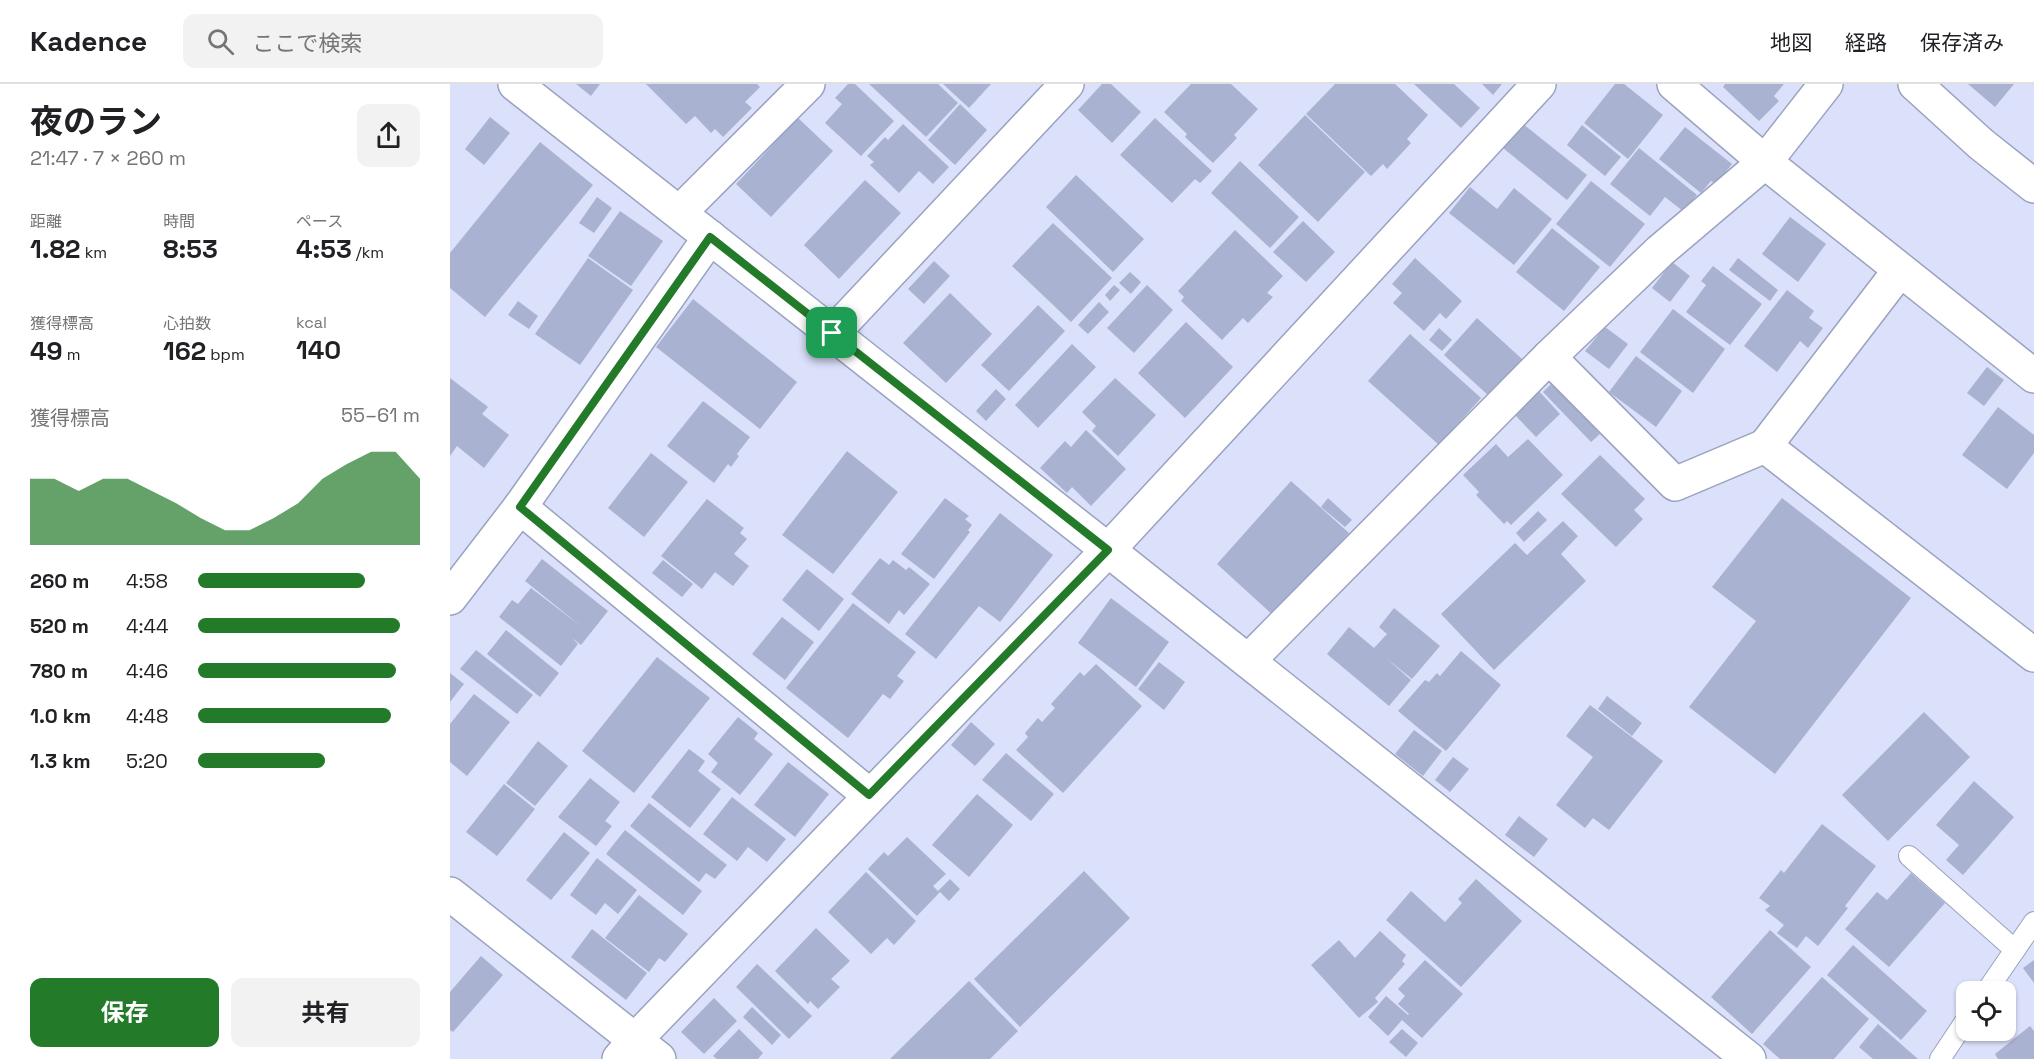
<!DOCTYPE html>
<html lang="ja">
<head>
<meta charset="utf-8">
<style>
	body { margin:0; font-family:"Space Grotesk","Noto Sans JP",sans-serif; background:#f2f2f2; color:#202124; height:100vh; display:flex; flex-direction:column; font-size:22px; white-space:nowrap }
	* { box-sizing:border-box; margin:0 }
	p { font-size:20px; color:#757577 }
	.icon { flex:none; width:33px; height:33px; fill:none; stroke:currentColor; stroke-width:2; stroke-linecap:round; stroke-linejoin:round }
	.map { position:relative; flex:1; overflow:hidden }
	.side { display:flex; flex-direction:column; background:#fff; width:450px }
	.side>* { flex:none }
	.buttons { position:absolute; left:1506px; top:897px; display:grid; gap:12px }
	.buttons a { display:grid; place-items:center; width:60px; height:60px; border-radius:12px; background:#fff; box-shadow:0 2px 4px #0004; font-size:30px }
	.pin { position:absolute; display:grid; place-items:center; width:51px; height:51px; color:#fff; margin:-26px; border-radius:12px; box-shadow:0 3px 9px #0006 }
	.round { display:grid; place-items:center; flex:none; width:63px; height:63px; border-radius:12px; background:#f2f2f2 }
	.overview { display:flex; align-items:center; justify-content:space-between; height:102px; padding:0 30px }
	h1 { font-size:33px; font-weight:700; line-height:45px }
	.stats { display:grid; grid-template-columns:repeat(3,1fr); gap:9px; height:102px; padding:6px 30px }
	.stats div { display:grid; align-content:center }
	.stats b { font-size:26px; font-weight:700 }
	.stats small { font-size:16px; font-weight:400 }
	.stats p { font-size:16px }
	.chart { height:168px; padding:12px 30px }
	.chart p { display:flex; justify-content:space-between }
	.chart svg { width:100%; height:108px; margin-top:6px; fill:#237b2a; opacity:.7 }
	.action { display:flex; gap:12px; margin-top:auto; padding:12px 30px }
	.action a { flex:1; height:69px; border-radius:12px; background:#237b2a; color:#fff; font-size:24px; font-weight:700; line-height:69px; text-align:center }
	.action a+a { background:#f2f2f2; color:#202124 }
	ul { padding:0 30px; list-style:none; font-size:20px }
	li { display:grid; grid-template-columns:96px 72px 1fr; align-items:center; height:45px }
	li i { height:15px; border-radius:8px; background:#237b2a }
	header { display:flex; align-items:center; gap:36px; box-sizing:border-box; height:84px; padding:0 30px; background:#fff; border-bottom:2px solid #e0e0e0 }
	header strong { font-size:28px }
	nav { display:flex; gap:33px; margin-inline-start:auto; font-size:21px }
	.search { width:420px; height:54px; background:#f2f2f2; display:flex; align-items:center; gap:15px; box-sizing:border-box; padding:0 21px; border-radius:12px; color:#757577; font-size:22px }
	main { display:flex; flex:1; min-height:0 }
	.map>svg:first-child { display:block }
	.building { fill:#aab2d1 }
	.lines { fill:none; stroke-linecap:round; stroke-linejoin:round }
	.lane-casing { stroke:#9ba2c0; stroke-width:22 }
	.street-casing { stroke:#9ba2c0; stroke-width:36 }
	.lane { stroke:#fff; stroke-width:20 }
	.street { stroke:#fff; stroke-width:33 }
	.route-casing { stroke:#fff; stroke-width:12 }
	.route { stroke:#237b2a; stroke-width:8 }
</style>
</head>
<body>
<header>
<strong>Kadence</strong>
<div class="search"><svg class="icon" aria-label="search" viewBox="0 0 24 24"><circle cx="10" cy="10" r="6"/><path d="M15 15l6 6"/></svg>ここで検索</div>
<nav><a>地図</a><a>経路</a><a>保存済み</a></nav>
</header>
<main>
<section class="side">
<div class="overview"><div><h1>夜のラン</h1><p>21:47 · 7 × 260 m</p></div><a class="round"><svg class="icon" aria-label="share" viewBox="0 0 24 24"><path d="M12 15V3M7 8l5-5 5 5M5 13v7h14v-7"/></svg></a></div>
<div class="stats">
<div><p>距離</p><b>1.82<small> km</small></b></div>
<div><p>時間</p><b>8:53</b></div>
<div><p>ペース</p><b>4:53<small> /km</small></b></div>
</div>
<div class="stats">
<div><p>獲得標高</p><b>49<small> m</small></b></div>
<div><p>心拍数</p><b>162<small> bpm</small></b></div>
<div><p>kcal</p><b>140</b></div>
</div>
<div class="chart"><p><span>獲得標高</span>55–61 m</p>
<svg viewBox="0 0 160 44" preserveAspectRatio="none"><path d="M0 44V17L10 17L20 22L30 17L40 17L50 22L60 27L70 33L80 38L90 38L100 33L110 27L120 17L130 11L140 6L150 6L160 17V44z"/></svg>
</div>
<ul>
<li><b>260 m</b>4:58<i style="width:75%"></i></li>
<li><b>520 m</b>4:44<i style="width:91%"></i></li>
<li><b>780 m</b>4:46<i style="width:89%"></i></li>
<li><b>1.0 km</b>4:48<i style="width:87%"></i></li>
<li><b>1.3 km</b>5:20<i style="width:57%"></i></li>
</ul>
<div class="action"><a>保存</a><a>共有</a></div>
</section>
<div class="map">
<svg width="1584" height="975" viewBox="0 0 1584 975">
	<rect width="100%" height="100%" fill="#dbe1fb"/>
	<!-- building -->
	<g class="building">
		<path d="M126 0H150L141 12Z"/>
		<path d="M196 0H307L310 3 295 18 302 24 273 53 265 45 261 49 245 32 236 40Z"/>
		<path d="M398 0H405L444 37 411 72 375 39 392 20 385 14Z"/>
		<path d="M419 0H488L508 19 476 53Z"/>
		<path d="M493 0H541L519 24Z"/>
		<path d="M652 0H661L691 28 662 59 628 26Z"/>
		<path d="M741 0H781L808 25 784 51 787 54 763 79 735 53 737 50 714 28Z"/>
		<path d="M885 0H945L978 31 957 55 961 59 937 85 933 80 921 92 856 30Z"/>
		<path d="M964 0H1004L1030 24 1011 44Z"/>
		<path d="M1032 0H1052L1043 11Z"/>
		<path d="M1165 0H1174L1213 31 1178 75 1134 39Z"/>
		<path d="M1275 0H1334L1324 12 1329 17 1309 37 1273 3Z"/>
		<path d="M1518 0H1564L1545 23Z"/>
		<path d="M510 20 537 46 505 81 478 56Z"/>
		<path d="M855 31 915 88 868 138 808 81Z"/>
		<path d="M40 33 60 49 34 81 15 65Z"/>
		<path d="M348 34 383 67 321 133 286 100Z"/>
		<path d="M705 34 762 87 750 99 745 95 722 119 670 71Z"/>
		<path d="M453 40 499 83 483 100 469 87 449 109 420 81 424 78 417 72 435 53 438 56Z"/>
		<path d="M1073 40 1137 91 1117 116 1053 64Z"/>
		<path d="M1132 41 1171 73 1155 92 1117 61Z"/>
		<path d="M1235 43 1282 80 1266 100 1261 97 1251 109 1209 75Z"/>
		<path d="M90 58 143 101 35 233 0 204V169Z"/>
		<path d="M1189 64 1247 111 1233 127 1215 113 1200 132 1160 100Z"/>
		<path d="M790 77 849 133 820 164 761 109Z"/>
		<path d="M626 91 694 155 663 188 596 123Z"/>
		<path d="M415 96 451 129 389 195 354 161Z"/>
		<path d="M1141 97 1195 140 1160 183 1106 140Z"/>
		<path d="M1020 103 1047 125 1064 104 1102 135 1064 181 999 129Z"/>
		<path d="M147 113 162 124 144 149 129 139Z"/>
		<path d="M170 127 213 157 181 202 138 172Z"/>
		<path d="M1340 133 1376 160 1348 198 1312 170Z"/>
		<path d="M853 137 885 168 856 198 823 168Z"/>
		<path d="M603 139 662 194 621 238 562 182Z"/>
		<path d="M1102 144 1150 183 1114 227 1066 188Z"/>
		<path d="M785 146 833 192 817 209 823 213 798 239 793 234 772 256 731 217 734 213 728 207Z"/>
		<path d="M138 174 183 206 130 281 85 250Z"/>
		<path d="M965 174 1012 217 996 235 990 229 974 247 943 219 952 209 942 200Z"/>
		<path d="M1288 174 1328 206 1320 217 1279 186Z"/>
		<path d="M484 177 500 192 474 220 458 205Z"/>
		<path d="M1222 178 1240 192 1220 218 1202 204Z"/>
		<path d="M1263 182 1312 220 1280 261 1236 228 1256 201 1251 197Z"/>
		<path d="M680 188 691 198 681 210 669 199Z"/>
		<path d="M664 201 670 206 660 217 655 211Z"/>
		<path d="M697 201 723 226 684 269 657 244Z"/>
		<path d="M1337 206 1364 227 1359 234 1373 244 1358 264 1350 257 1327 288 1294 262Z"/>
		<path d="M500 209 542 250 496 299 453 259Z"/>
		<path d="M243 215 347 298 310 345 206 263Z"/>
		<path d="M68 217 88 232 79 245 58 231Z"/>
		<path d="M649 218 659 228 638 250 628 241Z"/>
		<path d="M588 221 615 247 559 307 531 281Z"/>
		<path d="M1223 225 1275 265 1243 309 1190 268Z"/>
		<path d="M1027 234 1072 275 1039 312 994 271Z"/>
		<path d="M736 238 783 283 735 334 688 289Z"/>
		<path d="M1155 243 1178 260 1159 285 1135 267Z"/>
		<path d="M989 244 1002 256 992 267 979 256Z"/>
		<path d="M960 250 1031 314 989 361 918 297Z"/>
		<path d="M622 260 646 283 588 344 565 321Z"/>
		<path d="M1186 272 1232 307 1206 343 1159 308Z"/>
		<path d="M1537 283 1554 296 1534 322 1517 309Z"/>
		<path d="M0 294 38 323 32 330 59 351 34 384 7 362 0 372Z"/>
		<path d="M665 294 706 331 668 372 642 347 646 342 632 328Z"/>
		<path d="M1102 299 1150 350 1141 358 1093 308Z"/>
		<path d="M546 305 556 315 536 337 526 327Z"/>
		<path d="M1087 305 1110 330 1086 353 1063 329Z"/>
		<path d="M253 317 300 353 287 370 289 372 281 383 278 380 264 399 217 362Z"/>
		<path d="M1548 323 1584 351V369L1557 405 1512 371Z"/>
		<path d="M636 346 676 385 641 422 622 403 617 409 590 384 615 357 621 363Z"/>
		<path d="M1078 355 1113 391 1061 441 1057 437 1054 440 1026 411 1029 408 1013 391 1046 360 1058 373Z"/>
		<path d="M397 367 448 408 383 490 332 451Z"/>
		<path d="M201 369 238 398 194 453 158 424Z"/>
		<path d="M1150 371 1195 415 1184 426 1193 435 1166 463 1111 410Z"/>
		<path d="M841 397 899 449 824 532 767 480Z"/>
		<path d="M495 414 519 432 515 435 522 441 518 446 520 448 484 495 451 470Z"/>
		<path d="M878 414 902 436 895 443 871 423Z"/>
		<path d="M1332 414 1461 514 1325 690 1239 623 1306 537 1262 503Z"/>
		<path d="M257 415 294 444 290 449 297 455 284 470 299 482 283 502 265 488 252 505 211 472Z"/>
		<path d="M1088 427 1097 436 1074 458 1066 449Z"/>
		<path d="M550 429 603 471 550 538 529 522 486 575 455 550Z"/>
		<path d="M1113 437 1128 452 1111 470 1136 497 1044 586 991 530 1065 459 1077 471Z"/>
		<path d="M430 474 439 481 443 476 456 486 459 483 480 500 454 531 449 526 439 540 401 510Z"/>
		<path d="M92 475 158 527 131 561 122 554 128 560 111 582 49 533 62 516 68 520 81 504 132 543 75 497Z"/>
		<path d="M213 476 243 500 232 513 202 489Z"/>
		<path d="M357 485 394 515 369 547 332 516Z"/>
		<path d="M661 514 719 558 686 603 628 559Z"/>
		<path d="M403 519 466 568 447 592 454 597 440 615 433 610 398 654 336 604Z"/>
		<path d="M944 524 990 562 962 595 936 574 961 596 939 622 877 570 899 543 924 564 937 550 929 543Z"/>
		<path d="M332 533 364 558 335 596 302 570Z"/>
		<path d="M56 546 109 589 90 613 37 570Z"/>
		<path d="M26 566 83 611 67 630 10 585Z"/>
		<path d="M1011 567 1051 601 996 667 948 627 975 596 979 598 987 589 990 592Z"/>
		<path d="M207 573 260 614 184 709 132 667Z"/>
		<path d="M709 578 735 598 714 626 688 605Z"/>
		<path d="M646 580 692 622 613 709 566 666 578 653 575 649 588 634 592 638 605 624 601 620 630 588 634 592Z"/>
		<path d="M0 589 14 600 0 618Z"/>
		<path d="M24 610 60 638 17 692 0 678V640Z"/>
		<path d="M1157 612 1192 639 1182 652 1148 625Z"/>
		<path d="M1140 621 1213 677 1159 746 1143 734 1135 744 1106 721 1143 673 1116 652Z"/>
		<path d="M1474 628 1520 673 1438 757 1392 711Z"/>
		<path d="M288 633 308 649 304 655 323 670 290 711 261 688 268 679 258 670Z"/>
		<path d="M521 638 545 660 525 682 501 661Z"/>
		<path d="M964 646 992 667 973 692 945 670Z"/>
		<path d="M88 657 118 682 85 722 56 699Z"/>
		<path d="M239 665 255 677 248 687 271 705 240 744 201 713Z"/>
		<path d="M556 669 604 710 581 737 532 696Z"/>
		<path d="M1003 673 1019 685 1000 708 985 696Z"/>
		<path d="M338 678 379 710 345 753 304 721Z"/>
		<path d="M140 694 170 718 155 737 162 742 146 762 108 733Z"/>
		<path d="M1524 697 1564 733 1513 791 1496 776 1509 761 1486 741Z"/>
		<path d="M54 700 85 725 47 772 16 748Z"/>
		<path d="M527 710 563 741 519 793 482 761Z"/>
		<path d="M282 713 336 755 317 778 298 763 287 777 253 750Z"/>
		<path d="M199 719 277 781 265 795 256 789 249 798 180 742Z"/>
		<path d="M1069 732 1098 755 1084 773 1055 751Z"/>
		<path d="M1372 740 1426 782 1395 822 1398 824 1368 862 1356 852 1347 864 1327 849 1334 841 1315 826 1320 822 1309 814 1331 786 1334 789Z"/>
		<path d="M175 746 252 807 233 831 156 770Z"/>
		<path d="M114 748 140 769 101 816 76 796Z"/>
		<path d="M457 753 496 790 483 802 488 807 500 795 510 805 499 817 490 808 467 832 418 785 434 768 438 772Z"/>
		<path d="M147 774 187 806 168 830 155 819 146 831 120 811Z"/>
		<path d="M634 787 680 834 570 943 524 895Z"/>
		<path d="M416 788 466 837 444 861 437 854 421 870 378 828Z"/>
		<path d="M1461 789 1495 819 1439 883 1395 845 1427 808 1437 816Z"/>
		<path d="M1026 795 1072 837 1011 903 936 836 961 807 995 838 1012 819 1008 815Z"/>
		<path d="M189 811 238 850 215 878 209 874 199 888 155 854Z"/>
		<path d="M366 844 400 877 381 895 390 903 368 925 360 917 358 920 325 887Z"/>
		<path d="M142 845 197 889 176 916 121 873Z"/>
		<path d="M1320 846 1361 883 1302 950 1261 913Z"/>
		<path d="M930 847 956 871 952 877 955 880 925 914 928 918 909 934 861 881 889 856 905 874Z"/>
		<path d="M1403 861 1477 927 1451 956 1377 891Z"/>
		<path d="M31 872 53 891 3 948 0 946V908Z"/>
		<path d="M975 876 1013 910 972 954 952 936 938 952 918 933 936 912 958 931 959 930 948 920 955 912 948 905Z"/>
		<path d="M1584 876V899L1573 884Z"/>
		<path d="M307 880 362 932 339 955 286 903Z"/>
		<path d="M1372 893 1419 935 1384 975H1330L1313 960Z"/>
		<path d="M519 897 568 947 540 975H440Z"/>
		<path d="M264 914 287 937 254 970 231 948Z"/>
		<path d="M302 923 331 951 322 961 293 933Z"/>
		<path d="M1428 940 1468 975H1423L1409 963Z"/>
		<path d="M1580 942 1584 947V975H1548L1545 970Z"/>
		<path d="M289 945 313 969 308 975H267L263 972Z"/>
		<path d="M952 945 968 959 956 973 939 958Z"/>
	</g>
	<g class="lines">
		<!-- lane casing -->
		<g class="lane-casing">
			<g id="lane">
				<path d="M1459 772 1565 866"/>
				<path d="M1536 908 1584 838"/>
				<path d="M1490 975 1516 936"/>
			</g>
		</g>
		<!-- street casing -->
		<g class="street-casing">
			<g id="street">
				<path d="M65 0 658 466 1299 975"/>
				<path d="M1224 0 1315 78 1584 292"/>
				<path d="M1465 0 1531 60 1584 102"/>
				<path d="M230 128 358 0"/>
				<path d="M1450 186 1315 362 1584 571"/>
				<path d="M383 249 617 0"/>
				<path d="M1099 273 1225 400 1315 362"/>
				<path d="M70 423 419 711"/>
				<path d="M0 514 70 423 260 153"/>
				<path d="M798 577 1099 273 1210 167 1315 78 1376 0"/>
				<path d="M0 810 209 975"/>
				<path d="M169 975 186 955 658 466 1089 0"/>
			</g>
		</g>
		<!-- lane -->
		<use href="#lane" class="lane"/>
		<!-- street -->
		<use href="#street" class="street"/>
	</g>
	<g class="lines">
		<!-- route casing -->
		<g class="route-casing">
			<path id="route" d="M260 153 658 466 419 711 70 423Z"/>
		</g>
		<!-- route -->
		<use href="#route" class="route"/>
	</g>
</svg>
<div class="buttons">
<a><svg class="icon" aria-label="locate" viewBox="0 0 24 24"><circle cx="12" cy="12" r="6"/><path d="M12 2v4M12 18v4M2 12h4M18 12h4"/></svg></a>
</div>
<div class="pin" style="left:382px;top:249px;background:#1e9e55"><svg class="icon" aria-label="arrive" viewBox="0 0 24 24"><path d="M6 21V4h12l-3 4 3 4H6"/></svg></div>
</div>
</main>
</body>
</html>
